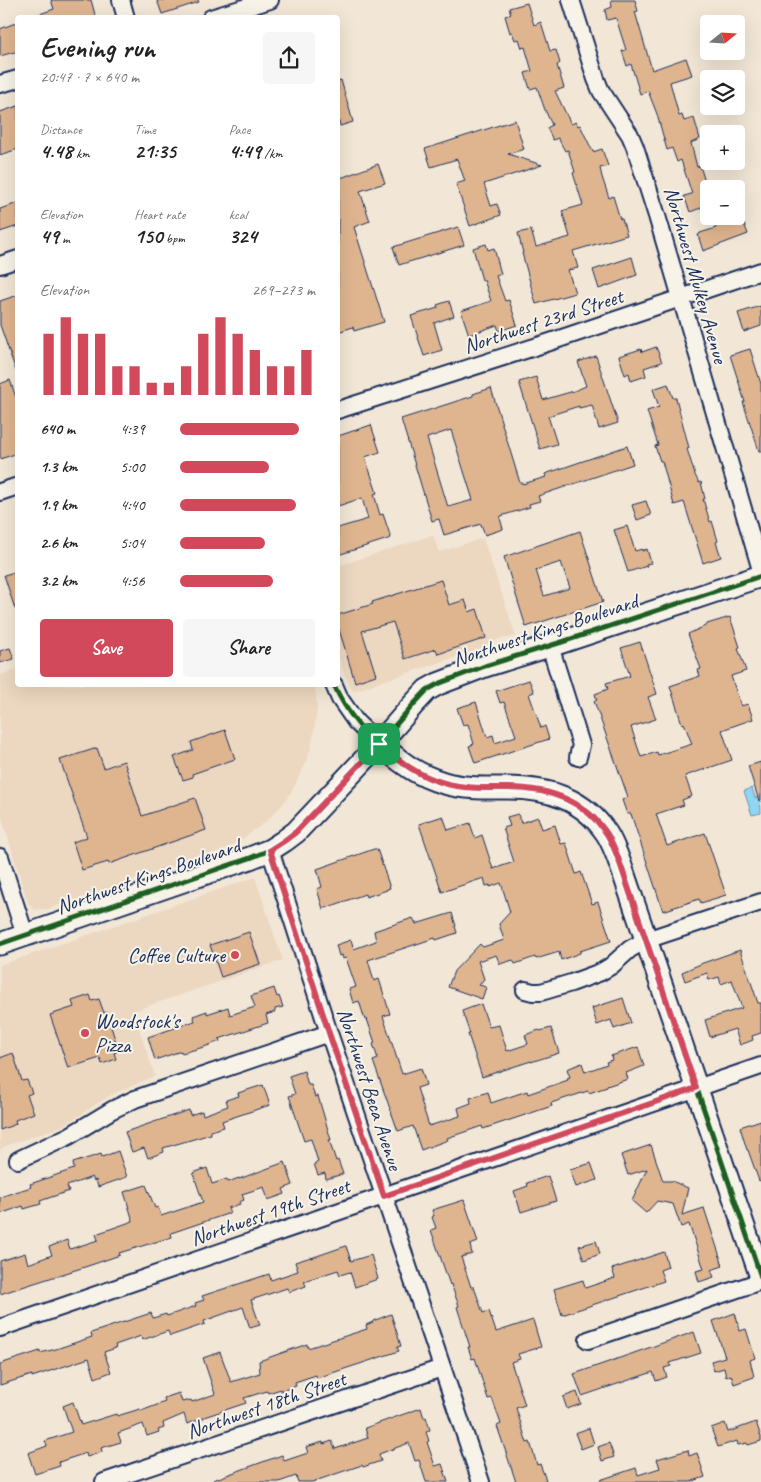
<!DOCTYPE html>
<html lang="en">
<head>
<meta charset="utf-8">
<style>
	body { margin:0; font-family:Caveat,sans-serif; background:#f6f6f6; color:#222; height:100vh; display:flex; flex-direction:column; font-size:19px; white-space:nowrap }
	* { box-sizing:border-box; margin:0 }
	p { font-size:16px; color:#767676 }
	.icon { flex:none; width:28px; height:28px; fill:none; stroke:currentColor; stroke-width:2; stroke-linecap:round; stroke-linejoin:round }
	.map { position:relative; flex:1; overflow:hidden }
	.panel { position:absolute; left:15px; top:15px; width:325px; height:672px; display:flex; flex-direction:column; background:#fff; border-radius:5px; box-shadow:0 5px 20px #0002 }
	.panel>* { flex:none }
	.needle { width:32px; rotate:72deg }
	.controls { position:absolute; left:700px; top:15px; display:grid; gap:10px }
	.controls a { display:grid; place-items:center; width:45px; height:45px; border-radius:5px; background:#fff; box-shadow:0 5px 20px #0002; font-size:25px }
	.pin { position:absolute; display:grid; place-items:center; width:42px; height:42px; color:#fff; margin:-21px; border-radius:10px; box-shadow:0 2px 8px #0006 }
	.round { display:grid; place-items:center; flex:none; width:52px; height:52px; border-radius:5px; background:#f6f6f6 }
	.head { display:flex; align-items:center; justify-content:space-between; height:85px; padding:0 25px }
	h1 { font-size:28px; font-weight:700; line-height:38px }
	.stats { display:grid; grid-template-columns:repeat(3,1fr); gap:8px; height:85px; padding:5px 25px }
	.stats div { display:grid; align-content:center }
	.stats b { font-size:21px; font-weight:700 }
	.stats small { font-size:14px; font-weight:400 }
	.stats p { font-size:14px }
	.chart { height:140px; padding:10px 25px }
	.chart p { display:flex; justify-content:space-between }
	.chart svg { width:100%; height:90px; margin-top:5px; stroke:#d1495b; stroke-width:6 }
	.cta { display:flex; gap:10px; margin-top:auto; padding:10px 25px }
	.cta a { flex:1; height:58px; border-radius:5px; background:#d1495b; color:#fff; font-size:20px; font-weight:700; line-height:58px; text-align:center }
	.cta a+a { background:#f6f6f6; color:#222 }
	ul { padding:0 25px; list-style:none; font-size:16px }
	li { display:grid; grid-template-columns:80px 60px 1fr; align-items:center; height:38px }
	li i { height:12px; border-radius:6px; background:#d1495b }
	.map>svg:first-child { display:block }
	.built { fill:#ecd8c1 }
	.water { fill:#90d6f2; stroke:#6193b7 }
	.building { fill:#dfb590; stroke:#1b2f5e; fill-rule:evenodd }
	.lines { fill:none; stroke-linecap:round; stroke-linejoin:round }
	.minor-casing { stroke:#1b2f5e; stroke-width:20 }
	.major-casing { stroke:#1b2f5e; stroke-width:25 }
	.minor { stroke:#f7f3e8; stroke-width:16 }
	.major { stroke:#f7f3e8; stroke-width:21 }
	.cycleway-casing { stroke:#f7f3e8; stroke-width:8 }
	.cycleway { stroke:#1b5e20; stroke-width:5 }
	.route-casing { stroke:#fff; stroke-width:10 }
	.route { stroke:#d1495b; stroke-width:6 }
	.poi-dot { fill:#d1495b; stroke:#f7f3e8; stroke-width:2 }
	.labels { text-anchor:middle; dominant-baseline:central; stroke-width:4; stroke-linejoin:round; paint-order:stroke }
	.street-label { font-size:21px; fill:#1b2f5e; stroke:#f7f3e8 }
	.poi-label { font-size:21px; fill:#1b2f5e; stroke:#f7f3e8; text-anchor:end }
</style>
</head>
<body>
<div class="map">
<svg width="761" height="1482" viewBox="0 0 761 1482">
	<rect width="100%" height="100%" fill="#f2e7d6"/>
	<filter id="ink" filterUnits="userSpaceOnUse"><feTurbulence type="fractalNoise" baseFrequency=".02" numOctaves="2"/><feDisplacementMap in="SourceGraphic" scale="10" xChannelSelector="R" yChannelSelector="G"/><feConvolveMatrix kernelMatrix="1 2 1 2 8 2 1 2 1" color-interpolation-filters="sRGB"/></filter>
	<g filter="url(#ink)">
		<!-- built -->
		<g class="built">
			<path d="M433 535 439 552 483 538 516 636 509 638H503L488 643 484 648 353 691 344 673 338 653V566Z"/>
			<path d="M17 669 18 685H314L316 694 317 709 314 732 311 748 305 765 292 791 283 804 268 820 237 843 225 849 48 909 35 910 31 907 27 900 0 812V675Z"/>
			<path d="M255 877 283 960 133 1011 155 1076 113 1094 98 1103 79 1116 60 1127 3 1147 0 1151V965Z"/>
		</g>
		<!-- water -->
		<path class="water" d="M752 788 755 798 760 796 761 813 752 815 744 791Z"/>
		<!-- building -->
		<g class="building">
			<path d="M51 0H91L96 18H35L34 16 54 9Z"/>
			<path d="M157 0H198L199 2 162 14Z"/>
			<path d="M611 0H635L638 11 635 12 652 70 686 58 692 75 670 82 679 116 682 115 684 121 694 118 700 139 691 143 697 167 700 166 709 194V205L690 212 684 196 692 194 681 160 677 162 672 148 667 150 657 114 648 91 640 94 631 64 627 66 622 51 626 50 616 18 607 20 605 10 612 7Z"/>
			<path d="M527 3 534 25 541 22 550 51 556 50 560 63 557 65 564 88 555 91 571 124 576 122 578 126 580 125 593 152 602 149 608 166 600 168 602 177 609 198 613 196 620 219H622L627 235 573 251 578 268 568 270 575 293 536 304 522 253H523L518 233 531 230 536 247 570 237 562 211 583 205 573 173 575 172 568 150 565 151 558 138 553 140 547 128 552 125 545 110 537 87 530 89 525 73 532 71 525 47 522 48 519 39 515 40 512 32 510 33 505 16 511 14 509 8Z"/>
			<path d="M18 22V51L0 56V29Z"/>
			<path d="M341 80 353 122 340 126 338 117V81Z"/>
			<path d="M18 106V149L0 155V112Z"/>
			<path d="M515 120 524 149 508 154 542 165 484 184 491 206 497 204 501 215 470 226 456 184 465 181 457 159 431 167 425 149Z"/>
			<path d="M378 164 385 183 360 191 370 221 354 227 384 322 354 331 353 327 338 332V179Z"/>
			<path d="M18 203V226L0 232V209Z"/>
			<path d="M727 216H741L748 234 703 251 698 235 700 234V233L716 228 715 220Z"/>
			<path d="M458 227 464 245 399 265 393 247Z"/>
			<path d="M486 244 488 250 494 248 501 274 496 276 505 301 509 300 517 325 499 331 497 325 469 335 461 311 491 301 484 280H482L473 248Z"/>
			<path d="M632 257 637 275 599 289 593 270Z"/>
			<path d="M18 295V371H16L0 325V301Z"/>
			<path d="M449 301 454 316 434 323 442 350 424 356 411 316 438 308 437 305Z"/>
			<path d="M761 306V326L744 332 738 313Z"/>
			<path d="M656 347 662 362 644 368 646 376 631 381 629 373 625 375 619 356 641 349 642 352Z"/>
			<path d="M750 349 761 384V451H759L743 402H745L730 355Z"/>
			<path d="M596 356 618 423 599 429 592 405 579 408V406L548 416 557 444 540 449 519 382 536 377 543 400 574 391 586 386 578 362Z"/>
			<path d="M10 380 18 403V453L0 459V384Z"/>
			<path d="M668 384 673 398H676L689 448 687 449 695 475 699 483 701 482 705 499H703L710 522 712 521 718 541 716 542 721 557 703 563 684 502 674 505 662 461H660L655 446 658 445 647 411 659 407 653 389Z"/>
			<path d="M491 388 520 483H523V484L546 477 545 474 627 446 633 464 538 496 540 501 529 504 530 507 501 516V517L500 518 503 529 485 535 481 524 444 535 439 519 432 521 401 419 473 396V394ZM451 430 473 500 448 507 427 438Z"/>
			<path d="M371 425 380 452 365 457 377 493 374 494 380 515 383 514 391 538 338 555V528L368 519 362 498 338 506V436Z"/>
			<path d="M646 501 651 515 637 520 632 505Z"/>
			<path d="M627 526 635 551 642 549V551L647 549 651 563 646 564 647 566 628 572 614 530Z"/>
			<path d="M580 531 603 602 526 627 504 557ZM561 562 570 588 544 596 536 570Z"/>
			<path d="M18 571V608L15 609 4 575Z"/>
			<path d="M441 580 449 605 465 600 469 612 477 609 486 638 438 654 436 649 405 659 393 622 362 631 376 675 355 682 338 626V615L373 604 372 602Z"/>
			<path d="M730 617 740 647 738 648 746 671 731 676 741 706 748 704 753 719 722 730 732 760 685 776 692 796 682 800 684 805 656 814 667 846 705 833 726 895 701 903 699 899 663 911 631 814H627L622 800 628 797 594 701 597 700 595 694 608 689 606 683 630 676 621 648 640 642 657 694 648 697 656 719 631 727 641 757 657 752 658 755 692 744 684 723 682 724 670 686 700 676 698 670 701 669 688 634 703 627 707 625V624Z"/>
			<path d="M10 648 14 659 0 663V651Z"/>
			<path d="M529 680 534 692 529 694 541 728 545 726 549 739 475 763 469 746 474 744 468 724 463 725 457 708 476 702 487 737 493 735 495 743 516 736 504 702 500 703 496 691Z"/>
			<path d="M225 730 235 759 192 774 193 777 183 780 174 757 193 750 191 742Z"/>
			<path d="M97 748 104 768 124 761 142 816 195 798 206 830 109 864 108 862 82 870 73 842 87 837 60 760Z"/>
			<path d="M761 762V800L759 801 748 766Z"/>
			<path d="M518 814 521 823 538 817 542 829 555 825 561 844 566 843 576 874 581 872 592 904 598 902 611 941 580 951V953L561 960 559 952 536 959 535 957 515 964 513 960 500 964 496 955 478 961 484 979 479 985 486 987 482 999 448 987 454 971 480 944 483 947 504 940 499 924 510 912 501 883 490 887V885L486 886 484 878 442 892 419 824 443 816 448 830 470 823 475 838 482 835 493 869 514 862 503 828 510 826 507 817Z"/>
			<path d="M374 849H377L390 888 387 889V890L366 897 365 894 323 909 317 889 322 887 317 869Z"/>
			<path d="M452 913 456 926H455L457 933 436 940 435 938 368 960 374 981 379 979 390 1014 383 1016 402 1074 421 1068 426 1085 417 1088 429 1126 460 1116 458 1108 471 1103 470 1098 488 1092 491 1103 527 1091 528 1094 568 1080 567 1078 570 1077 567 1069 582 1063 585 1072 607 1064 606 1062 612 1060 611 1056 638 1047 644 1066 626 1073 628 1079 607 1086V1087L589 1093 588 1091 551 1103 552 1106 483 1129 482 1126 447 1138 448 1140 421 1150 413 1126 398 1131 373 1061 378 1059 373 1044 375 1043 367 1019 365 1020 359 1001 353 1003 349 989 356 987 346 958 343 959 342 955 339 956 336 945 351 940 354 949 376 941 374 931 413 918 416 924Z"/>
			<path d="M249 932 260 964 221 977 210 945Z"/>
			<path d="M740 950 758 1003H761V1033L752 1036 753 1040 740 1045 735 1029 710 1037 705 1020 742 1008 732 980 721 984 719 977 709 980 707 973 685 981 682 972 703 963Z"/>
			<path d="M274 988 277 997 279 996 283 1007 275 1009V1012L266 1015 268 1023 219 1039 220 1041 204 1047 182 1053 181 1051 155 1060 148 1037 195 1021 193 1016 207 1011V1014L228 1007 230 1015 255 1007 251 996Z"/>
			<path d="M90 995 92 1001 99 999 104 1013 106 1012 119 1051 114 1053 116 1059 102 1064 100 1058 68 1068 50 1015 74 1007 72 1001Z"/>
			<path d="M623 998 631 1023 614 1029 611 1020 597 1025 592 1008Z"/>
			<path d="M481 1004 489 1027 499 1025 507 1051 528 1044 525 1035 539 1030 540 1031 551 1028 559 1053 531 1062V1061L482 1077 468 1034H470L462 1011Z"/>
			<path d="M13 1053 22 1081 27 1080 32 1093 27 1095 34 1113 15 1120 16 1124 0 1130V1058Z"/>
			<path d="M304 1071 308 1085H311L315 1097 318 1096 331 1140H329L336 1161 338 1160 343 1174 326 1179 325 1173 318 1175 314 1164 318 1162 311 1139 304 1141 289 1096 295 1094 289 1076Z"/>
			<path d="M263 1085 270 1105 222 1121 224 1127 211 1131V1134L163 1148 164 1152 148 1158 144 1148 132 1152 125 1132 189 1110 190 1115 202 1111 203 1115 228 1106 226 1100 239 1096 238 1093Z"/>
			<path d="M761 1120V1180L759 1181 748 1150H747L740 1127Z"/>
			<path d="M651 1145 663 1181H672L688 1188 682 1215 704 1208 723 1266 711 1270 714 1277 699 1282 696 1271 704 1269 689 1224 681 1227 673 1204 657 1201 646 1213 632 1201 647 1169 628 1175 621 1155Z"/>
			<path d="M118 1151 127 1177 98 1187 96 1180 94 1181 92 1177 67 1186 69 1191 40 1201 41 1204 24 1209 23 1206 0 1214V1197L31 1187 30 1184 74 1169 73 1163 101 1154 102 1157Z"/>
			<path d="M285 1162 293 1185 283 1189 285 1194 268 1200 264 1187 242 1194 244 1200 239 1202 240 1204 228 1208 230 1213 171 1233 172 1237 119 1253 120 1255 91 1265 0 1294V1261L25 1253 28 1264 52 1255 49 1247 67 1240 70 1249 98 1240 96 1234 133 1221 124 1192 146 1185 155 1208 158 1207 161 1216 203 1202 193 1173 207 1168 212 1184 227 1179 228 1182 239 1178V1179Z"/>
			<path d="M591 1163 597 1180 576 1187 570 1170Z"/>
			<path d="M548 1176 556 1201 521 1212 514 1191 528 1186 527 1183Z"/>
			<path d="M464 1200 478 1242 470 1245 472 1254 461 1257 471 1287H474L483 1313 489 1311 496 1332 533 1320 541 1347 518 1354 520 1359 511 1362 525 1405 516 1408 527 1443 530 1442 537 1465 540 1464 546 1480 540 1482H516L497 1426 501 1424 492 1398 488 1399 475 1358 472 1359 468 1347H470L457 1307 459 1306 451 1284 450 1285 431 1230 436 1228 432 1217 434 1216 432 1210Z"/>
			<path d="M596 1241 600 1254 584 1260 579 1246Z"/>
			<path d="M346 1246 351 1261 371 1255 378 1279 355 1287 350 1272 340 1275 338 1270 304 1281 306 1286 289 1292 287 1288 251 1300 260 1325 250 1328 243 1307 204 1321 205 1324 170 1336 168 1331 142 1340 141 1336 115 1345 116 1348 104 1352 111 1372 95 1378 89 1358 32 1377V1375L0 1385V1364L40 1351V1353L56 1349 92 1337 91 1333 151 1313 153 1318 166 1314 167 1316 196 1306 195 1303 204 1300 202 1296 269 1274 271 1280 298 1271 295 1262 311 1257V1258Z"/>
			<path d="M664 1252 668 1267 660 1270 664 1281 562 1315 554 1289 583 1280 585 1288 615 1278 612 1269Z"/>
			<path d="M735 1313 740 1331 746 1329 755 1358 750 1360 754 1377 734 1384 731 1375 726 1377 724 1368 714 1371 711 1361 725 1357 713 1321Z"/>
			<path d="M391 1314 401 1346 397 1347 399 1351 317 1378 316 1375 295 1382 296 1386 281 1391V1389L268 1393 267 1391 244 1398 246 1403 204 1417V1418L187 1424 184 1414 163 1423 164 1428 158 1430 159 1432 147 1436 143 1424 118 1433 121 1442 101 1448 102 1452 87 1457 86 1453 59 1462 60 1466 35 1474 28 1453 47 1446 45 1441 72 1432 63 1406 73 1402 81 1425 116 1414 117 1416 140 1409 141 1411 165 1402 164 1398 179 1393 182 1402 191 1400 192 1402 215 1394 203 1358 220 1352 231 1382 260 1373 259 1361 307 1344 308 1348 367 1329 366 1325 373 1322V1321Z"/>
			<path d="M694 1332 701 1353 670 1363 671 1366 664 1368 667 1377 656 1381 653 1372 582 1396 574 1374Z"/>
			<path d="M577 1392 581 1404 567 1409 563 1397Z"/>
			<path d="M421 1408 424 1418 426 1417 430 1430 426 1432 429 1441 427 1442 435 1466 442 1464 448 1482H426L419 1460 415 1461 409 1443 379 1454 381 1461 363 1467 362 1465 312 1482H298L296 1476 279 1482H214L213 1480 282 1455 284 1461 308 1453 306 1447 323 1442V1444L332 1441 335 1449 368 1438 365 1428Z"/>
			<path d="M756 1422 761 1437V1441L748 1445 747 1443 738 1445 737 1441 718 1447 711 1428 725 1423 728 1432Z"/>
			<path d="M589 1428 594 1444 581 1449 575 1433Z"/>
			<path d="M609 1443 614 1457 602 1461 598 1447Z"/>
			<path d="M688 1450 689 1456 697 1453 705 1477 690 1482H600V1480L636 1468 638 1475 660 1468 657 1459Z"/>
		</g>
		<g class="lines">
			<!-- minor casing -->
			<g class="minor-casing">
				<g id="minor">
					<path d="M121 0 126 18"/>
					<path d="M571 0 596 79 601 91 630 135 635 147 657 216 761 570"/>
					<path d="M211 18 270 0"/>
					<path d="M0 84 18 79"/>
					<path d="M0 265 18 259"/>
					<path d="M338 410 550 342 761 271"/>
					<path d="M0 492 18 486"/>
					<path d="M550 646 581 745 578 757"/>
					<path d="M334 685 340 699 356 722 379 744"/>
					<path d="M270 850 329 1033 481 1482"/>
					<path d="M0 857 25 935"/>
					<path d="M525 990 533 992H541L571 983 601 972 611 966 630 949 646 940 761 902"/>
					<path d="M18 1160 69 1136 112 1110 135 1099 329 1033"/>
					<path d="M0 1328 761 1066"/>
					<path d="M588 1340 761 1281"/>
					<path d="M104 1482 442 1368"/>
				</g>
			</g>
			<!-- major casing -->
			<g class="major-casing">
				<g id="major">
					<path d="M379 744C401 762 416 775 444 783 465 789 486 788 508 788 549 788 584 799 607 834 614 845 618 858 622 869L761 1277"/>
					<path d="M0 944 250 858 270 850 284 841 296 832 379 744 413 705 427 690 438 684 485 666 562 642 761 576"/>
				</g>
			</g>
			<!-- minor -->
			<use href="#minor" class="minor"/>
			<!-- major -->
			<use href="#major" class="major"/>
			<!-- cycleway casing -->
			<g class="cycleway-casing">
				<g id="cycleway">
					<path d="M334 685C357 736 407 778 463 787 486 790 509 786 531 789 562 792 590 809 607 835 614 845 618 858 622 869L761 1277"/>
					<path d="M0 944 250 858 270 850 284 841 296 832 379 744 413 705 427 690 438 684 485 666 562 642 761 576"/>
				</g>
			</g>
			<!-- cycleway -->
			<use href="#cycleway" class="cycleway"/>
		</g>
	</g>
	<g class="lines" filter="url(#ink)">
		<!-- route casing -->
		<g class="route-casing">
			<path id="route" d="M379 744C401 762 416 775 444 783 465 789 486 788 508 788 548 788 584 799 607 834 614 845 618 858 622 869L696 1088 384 1196 329 1033 270 850 284 841 296 832Z"/>
		</g>
		<!-- route -->
		<use href="#route" class="route"/>
	</g>
	<!-- markers -->
	<g class="poi-dot">
		<circle cx="235" cy="955" r="5"/>
		<circle cx="85" cy="1033" r="5"/>
	</g>
	<g class="labels">
		<!-- street labels -->
		<g class="street-label">
			<text transform="translate(696 275) rotate(74)">Northwest Mulkey Avenue</text>
			<text transform="translate(543 321) rotate(-18)">Northwest 23rd Street</text>
			<text transform="translate(545 630) rotate(-18)">Northwest Kings Boulevard</text>
			<text transform="translate(148 876) rotate(-19)">Northwest Kings Boulevard</text>
			<text transform="translate(370 1089) rotate(72)">Northwest Beca Avenue</text>
			<text transform="translate(270 1212) rotate(-19)">Northwest 19th Street</text>
			<text transform="translate(266 1405) rotate(-19)">Northwest 18th Street</text>
		</g>
		<!-- poi labels -->
		<g class="poi-label">
			<text x="225" y="955">Coffee Culture</text>
			<text x="95" y="1021" text-anchor="start">Woodstock's<tspan x="95" dy="24">Pizza</tspan></text>
		</g>
	</g>
</svg>
<div class="controls">
<a><svg class="needle" viewBox="-14 -14 28 28"><path d="M0-13l5 13h-10z" fill="#e53935"/><path d="M0 13l5-13h-10z" fill="#767676"/></svg></a>
<a><svg class="icon" aria-label="layers" viewBox="0 0 24 24"><path d="M12 4l9 5-9 5-9-5zM3 14l9 5 9-5"/></svg></a>
<a>+</a>
<a>−</a>
</div>
<div class="pin" style="left:379px;top:744px;background:#1e9e55"><svg class="icon" aria-label="arrive" viewBox="0 0 24 24"><path d="M6 21V4h12l-3 4 3 4H6"/></svg></div>
<section class="panel">
<div class="head"><div><h1>Evening run</h1><p>20:47 · 7 × 640 m</p></div><a class="round"><svg class="icon" aria-label="share" viewBox="0 0 24 24"><path d="M12 15V3M7 8l5-5 5 5M5 13v7h14v-7"/></svg></a></div>
<div class="stats">
<div><p>Distance</p><b>4.48<small> km</small></b></div>
<div><p>Time</p><b>21:35</b></div>
<div><p>Pace</p><b>4:49<small> /km</small></b></div>
</div>
<div class="stats">
<div><p>Elevation</p><b>49<small> m</small></b></div>
<div><p>Heart rate</p><b>150<small> bpm</small></b></div>
<div><p>kcal</p><b>324</b></div>
</div>
<div class="chart"><p><span>Elevation</span>269–273 m</p>
<svg viewBox="0 0 160 44" preserveAspectRatio="none"><path d="M5 44V14M15 44V6M25 44V14M35 44V14M45 44V30M55 44V30M65 44V38M75 44V38M85 44V30M95 44V14M105 44V6M115 44V14M125 44V22M135 44V30M145 44V30M155 44V22"/></svg>
</div>
<ul>
<li><b>640 m</b>4:39<i style="width:88%"></i></li>
<li><b>1.3 km</b>5:00<i style="width:66%"></i></li>
<li><b>1.9 km</b>4:40<i style="width:86%"></i></li>
<li><b>2.6 km</b>5:04<i style="width:63%"></i></li>
<li><b>3.2 km</b>4:56<i style="width:69%"></i></li>
</ul>
<div class="cta"><a>Save</a><a>Share</a></div>
</section>
</div>
</body>
</html>
